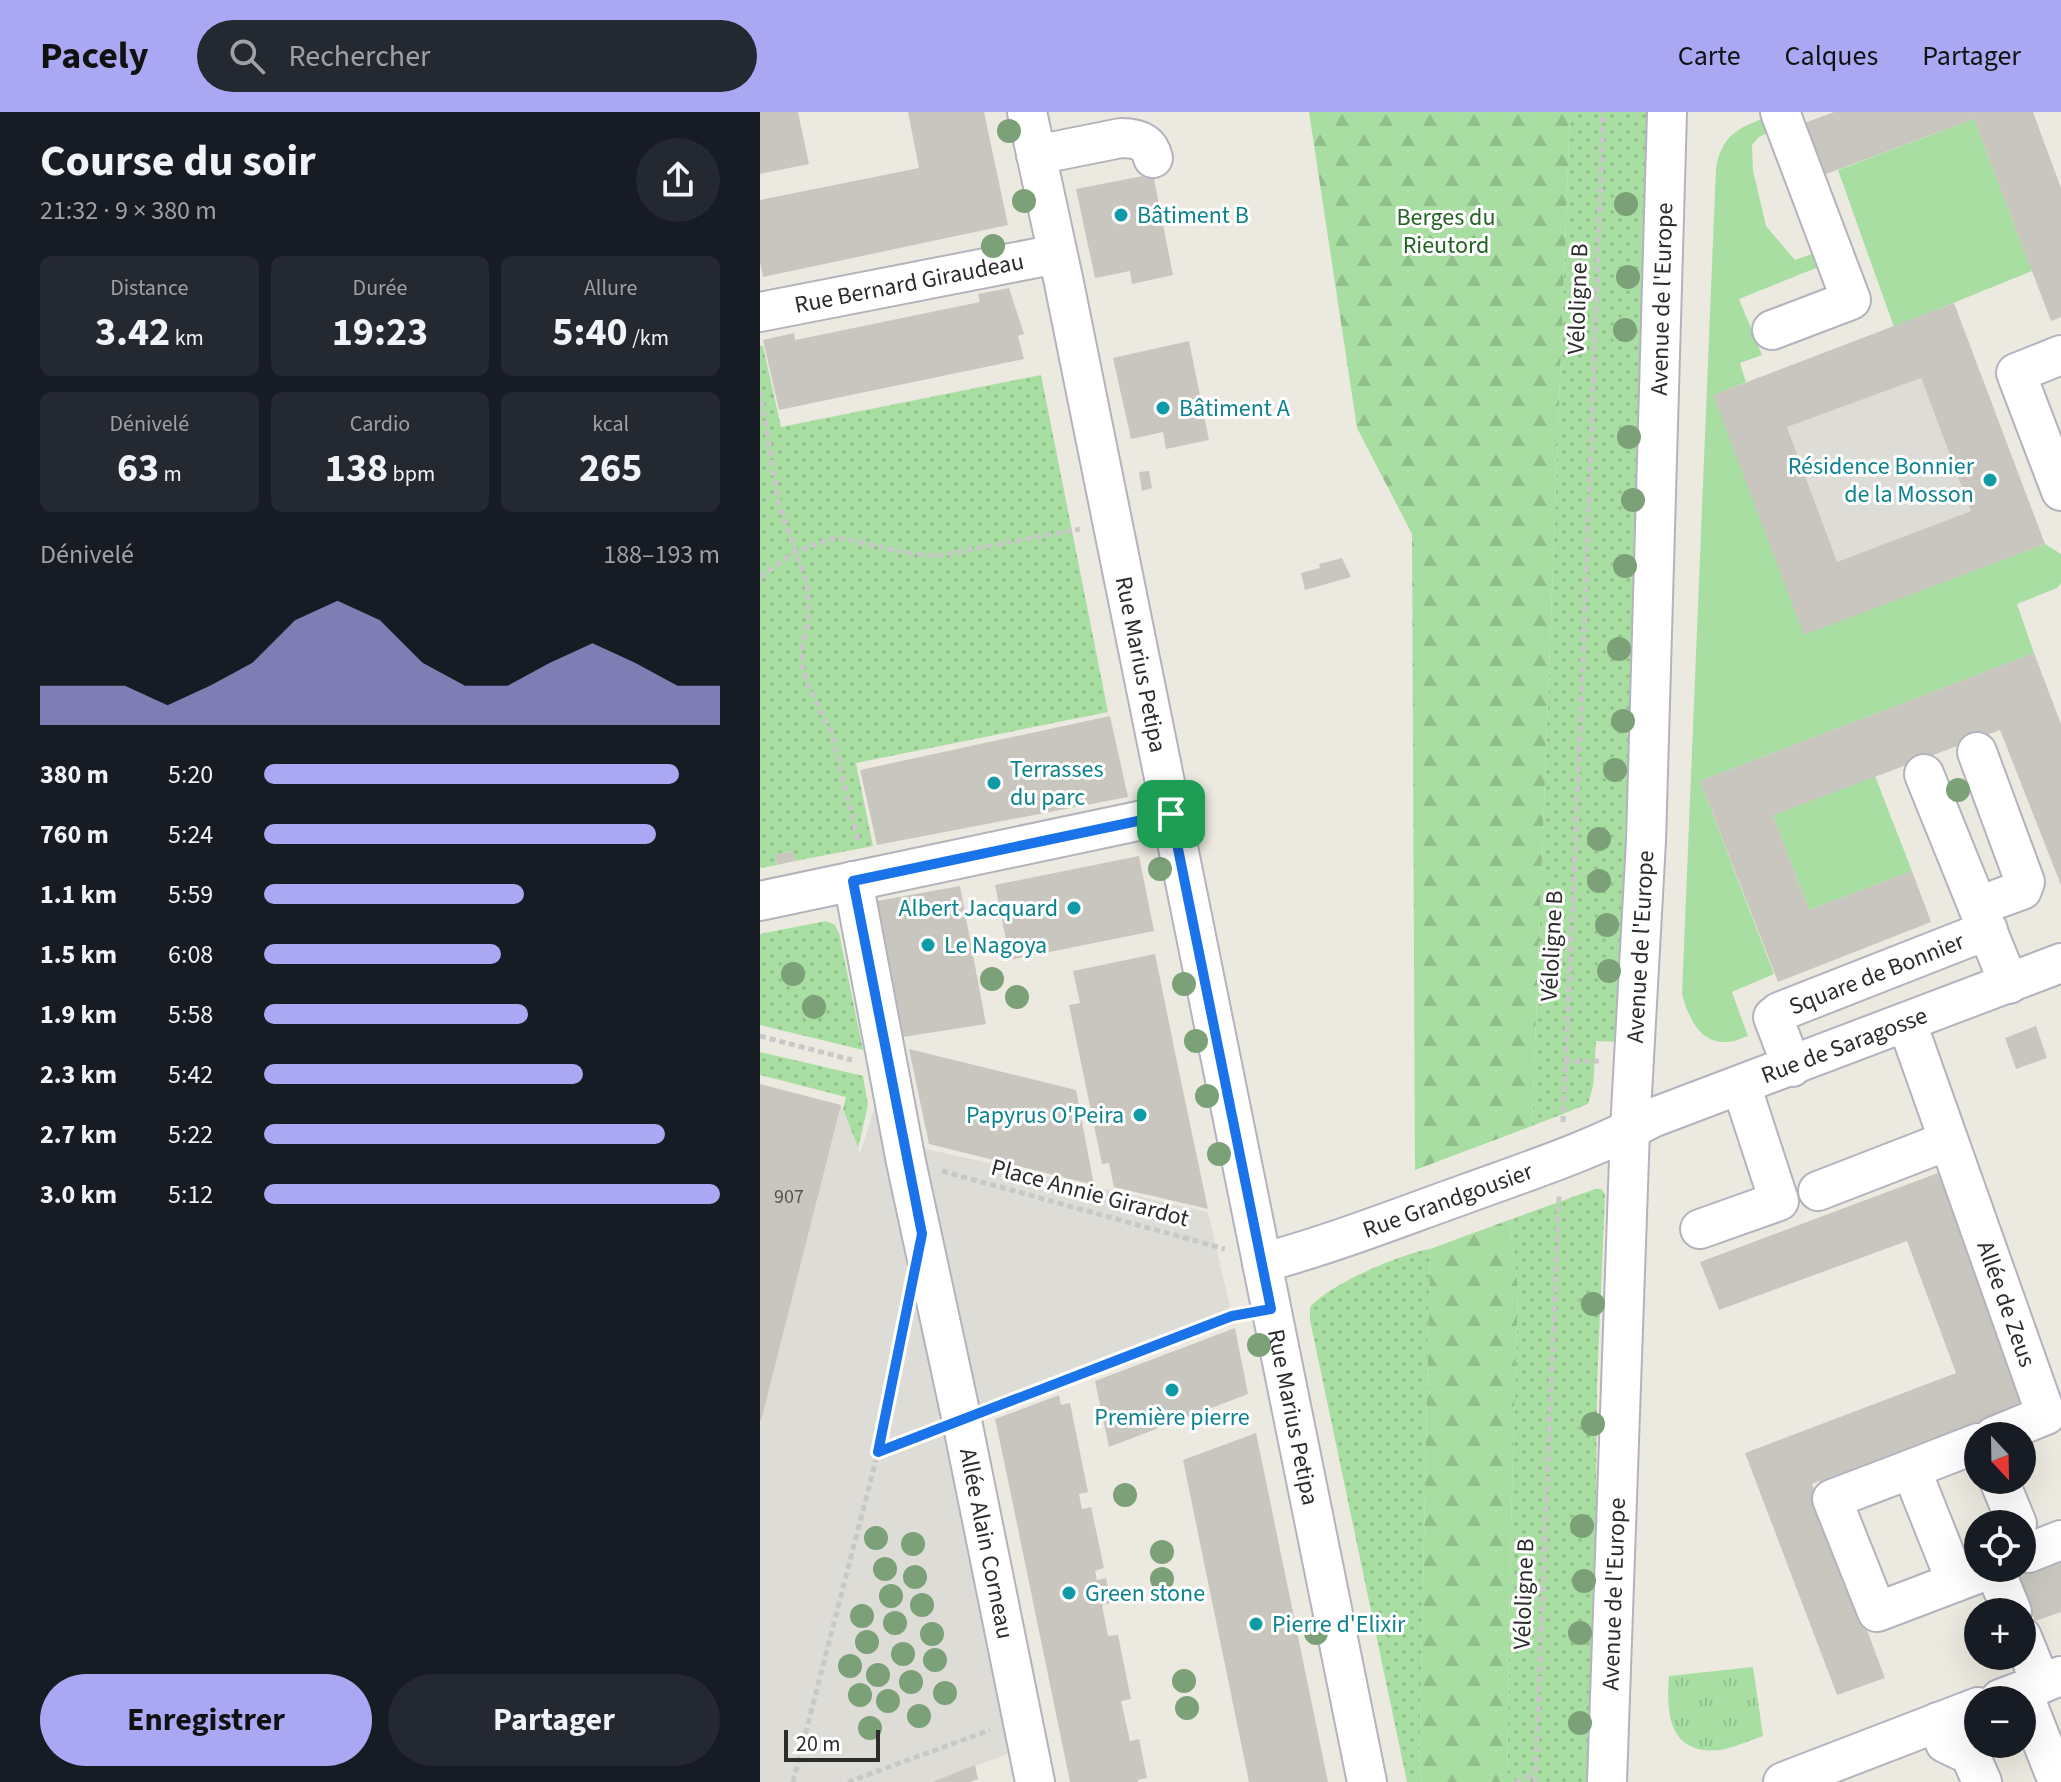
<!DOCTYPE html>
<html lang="fr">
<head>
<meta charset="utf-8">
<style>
	body { margin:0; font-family:"Source Sans 3",sans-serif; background:#242831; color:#f1f3f6; height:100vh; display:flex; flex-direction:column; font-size:30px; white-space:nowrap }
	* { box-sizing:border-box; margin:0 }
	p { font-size:26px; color:#9ea1a6 }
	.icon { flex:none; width:44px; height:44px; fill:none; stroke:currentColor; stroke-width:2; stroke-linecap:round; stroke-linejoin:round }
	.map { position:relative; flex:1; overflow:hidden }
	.side { display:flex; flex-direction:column; background:#171b24; width:760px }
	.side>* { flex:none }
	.needle { width:52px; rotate:158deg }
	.controls { position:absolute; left:1204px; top:1310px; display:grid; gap:16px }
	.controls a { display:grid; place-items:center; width:72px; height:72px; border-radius:50%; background:#171b24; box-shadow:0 8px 32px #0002; font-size:40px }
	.scale { position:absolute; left:24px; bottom:20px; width:96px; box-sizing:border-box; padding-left:8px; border:4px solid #2c2c2c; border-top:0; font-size:22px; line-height:28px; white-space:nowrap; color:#2c2c2c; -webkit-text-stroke:6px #fff; paint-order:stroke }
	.pin { position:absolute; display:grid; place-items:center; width:68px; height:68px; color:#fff; margin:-34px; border-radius:16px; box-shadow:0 4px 12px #0006 }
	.round { display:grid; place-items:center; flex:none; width:84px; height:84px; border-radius:42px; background:#242831 }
	.headline { display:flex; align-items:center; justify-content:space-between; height:136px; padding:0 40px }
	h1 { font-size:44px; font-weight:700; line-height:60px }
	.metrics { display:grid; grid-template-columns:repeat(3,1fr); gap:12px; height:136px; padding:8px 40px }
	.metrics div { display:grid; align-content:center; border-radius:12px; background:#242831; text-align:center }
	.metrics b { font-size:40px; font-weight:700 }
	.metrics small { font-size:22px; font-weight:400 }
	.metrics p { font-size:22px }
	.chart { height:224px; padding:16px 40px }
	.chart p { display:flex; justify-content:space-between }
	.chart svg { width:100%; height:144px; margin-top:8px; fill:#aaa8f2; opacity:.7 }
	.button { display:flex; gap:16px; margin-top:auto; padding:16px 40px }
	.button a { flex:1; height:92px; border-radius:48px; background:#aaa8f2; color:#111; font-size:32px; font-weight:700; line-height:92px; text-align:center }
	.button a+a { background:#242831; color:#f1f3f6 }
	ul { padding:0 40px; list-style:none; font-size:26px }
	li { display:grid; grid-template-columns:128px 96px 1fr; align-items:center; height:60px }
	li i { height:20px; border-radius:10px; background:#aaa8f2 }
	header { display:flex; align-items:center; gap:48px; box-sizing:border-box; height:112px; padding:0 40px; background:#aaa8f2; color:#111 }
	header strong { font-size:38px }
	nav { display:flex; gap:44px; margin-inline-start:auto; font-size:28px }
	.search { width:560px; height:72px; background:#242831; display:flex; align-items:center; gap:20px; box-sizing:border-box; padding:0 28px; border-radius:44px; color:#9ea1a6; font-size:30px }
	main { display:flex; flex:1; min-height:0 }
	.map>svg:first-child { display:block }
	.grass { fill:url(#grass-dots) }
	.forest { fill:url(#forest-firs) }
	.park { fill:url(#park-tufts) }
	.garden { fill:#a8dea1 }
	.plaza { fill:#dddcd6 }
	.building { fill:#c8c6bf; fill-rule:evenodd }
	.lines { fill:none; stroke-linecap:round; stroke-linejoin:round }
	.minor-casing { stroke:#b3b3be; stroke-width:42 }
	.path { stroke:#c8c8c8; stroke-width:5; stroke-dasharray:6 4; stroke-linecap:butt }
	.minor { stroke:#fff; stroke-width:38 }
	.tree { fill:#7ca078 }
	.route-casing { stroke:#fff; stroke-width:16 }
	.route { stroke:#1a73e8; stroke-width:10 }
	.culture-dot { fill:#0f9aa8; stroke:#fff; stroke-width:3 }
	.labels { text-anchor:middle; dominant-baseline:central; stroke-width:6; stroke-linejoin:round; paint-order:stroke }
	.number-label { font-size:20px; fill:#535251 }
	.culture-label { font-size:24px; fill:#0d838f; stroke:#fff; text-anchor:start }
	.park-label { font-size:24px; fill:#216422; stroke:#fff }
	.street-label { font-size:24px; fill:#2c2c2c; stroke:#fff }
</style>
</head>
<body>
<header>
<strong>Pacely</strong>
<div class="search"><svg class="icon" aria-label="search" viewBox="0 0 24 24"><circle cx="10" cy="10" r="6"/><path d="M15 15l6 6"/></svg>Rechercher</div>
<nav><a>Carte</a><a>Calques</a><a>Partager</a></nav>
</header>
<main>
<section class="side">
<div class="headline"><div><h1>Course du soir</h1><p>21:32 · 9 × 380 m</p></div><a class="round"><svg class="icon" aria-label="share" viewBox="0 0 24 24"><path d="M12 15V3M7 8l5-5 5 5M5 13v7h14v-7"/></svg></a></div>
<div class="metrics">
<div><p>Distance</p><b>3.42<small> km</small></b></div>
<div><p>Durée</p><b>19:23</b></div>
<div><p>Allure</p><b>5:40<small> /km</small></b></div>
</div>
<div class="metrics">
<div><p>Dénivelé</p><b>63<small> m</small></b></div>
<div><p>Cardio</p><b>138<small> bpm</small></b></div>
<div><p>kcal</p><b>265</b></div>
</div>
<div class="chart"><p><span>Dénivelé</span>188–193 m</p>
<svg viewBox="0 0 160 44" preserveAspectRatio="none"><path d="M0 44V32L10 32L20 32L30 38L40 32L50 25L60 12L70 6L80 12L90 25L100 32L110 32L120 25L130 19L140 25L150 32L160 32V44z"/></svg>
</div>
<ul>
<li><b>380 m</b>5:20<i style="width:91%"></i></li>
<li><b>760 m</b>5:24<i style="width:86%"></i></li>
<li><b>1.1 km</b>5:59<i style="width:57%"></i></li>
<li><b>1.5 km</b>6:08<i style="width:52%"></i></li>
<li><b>1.9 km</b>5:58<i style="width:58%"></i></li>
<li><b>2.3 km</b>5:42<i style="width:70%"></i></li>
<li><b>2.7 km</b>5:22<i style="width:88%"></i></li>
<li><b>3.0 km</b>5:12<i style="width:100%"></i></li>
</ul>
<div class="button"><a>Enregistrer</a><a>Partager</a></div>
</section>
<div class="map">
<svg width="1301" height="1670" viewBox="0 0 1301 1670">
	<defs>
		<pattern id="grass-dots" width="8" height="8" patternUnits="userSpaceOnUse" patternTransform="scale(2)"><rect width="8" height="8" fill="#a8dea1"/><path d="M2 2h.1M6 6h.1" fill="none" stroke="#91bf8b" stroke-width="1.8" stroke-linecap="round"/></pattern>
		<pattern id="forest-firs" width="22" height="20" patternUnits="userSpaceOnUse" patternTransform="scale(2)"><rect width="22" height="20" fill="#a8dea1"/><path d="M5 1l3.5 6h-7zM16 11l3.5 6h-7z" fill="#91bf8b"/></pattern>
		<pattern id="park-tufts" width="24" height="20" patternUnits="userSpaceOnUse" patternTransform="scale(2)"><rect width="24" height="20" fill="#a8dea1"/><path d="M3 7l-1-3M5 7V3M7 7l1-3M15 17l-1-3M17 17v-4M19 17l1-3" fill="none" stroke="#91bf8b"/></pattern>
	</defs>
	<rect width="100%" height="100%" fill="#eceae0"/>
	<!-- grass -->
	<g class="grass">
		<path d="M810 0H890L859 930 836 929 833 974 828 992 772 1014Z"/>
		<path d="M0 234H3L21 315 281 263 348 600 96 651 113 734 35 749 32 739 15 743 17 753 0 756Z"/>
		<path d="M66 809 75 813 79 821 103 938 0 913V822Z"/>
		<path d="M0 940 103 964 108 993 98 1036 83 997 86 985 0 963Z"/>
		<path d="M835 1077H841L845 1082 837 1275 834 1610 832 1670H747L751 1414 758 1176 749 1108Z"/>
		<path d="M670 1137 659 1670H647L550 1208V1195C570 1172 640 1142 670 1137Z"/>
	</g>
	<!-- forest -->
	<g class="forest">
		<path d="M549 0H810L772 1014 655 1058 652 422 597 316Z"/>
		<path d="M749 1108 758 1176 751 1414 747 1670H659L670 1137Z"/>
	</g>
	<!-- park -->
	<path class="park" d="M993 1555 1003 1624C990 1628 974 1636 960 1638 909 1643 906 1602 909 1564Z"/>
	<!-- garden -->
	<g class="garden">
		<path d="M1007 5 1012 19 999 25 992 33 993 58 1006 114 1035 148 1057 140 1061 154 979 187 1002 243 980 251 986 270 954 283 1045 522 1285 432 1301 442V471L1297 476 1257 492 1274 541 940 669 1014 862 972 880 988 924C982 926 974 930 968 930 939 932 928 904 922 882L956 56C962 23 978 16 1007 5Z"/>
		<path d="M1214 7 1272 159 1134 215 1078 58Z"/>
		<path d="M1115 664 1152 759 1049 798 1013 703Z"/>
	</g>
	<!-- plaza -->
	<g class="plaza">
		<path d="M1161 266 1211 399 1077 450 1027 315Z"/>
		<path d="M111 976H132L144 1032 448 1100 474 1212 203 1314 268 1635 171 1670H0V1313L81 993 100 1042 115 994Z"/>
	</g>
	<!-- building -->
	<g class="building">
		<path d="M0 0H38L49 52 0 62Z"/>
		<path d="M148 0H224L248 113 3 165 0 150V88L159 56Z"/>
		<path d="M1074 0H1273L1301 76V205L1291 209 1214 7 1058 65 1039 13Z"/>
		<path d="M393 62 413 163 372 172 370 159 335 166 316 77Z"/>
		<path d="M249 176 264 222 258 224 264 247 19 298 3 228 34 221 35 228 220 190 218 182Z"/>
		<path d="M1194 191 1285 432 1044 523 953 283ZM1161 266 1211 399 1077 450 1027 315Z"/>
		<path d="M429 229 449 328 406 337 403 320 371 327 353 246Z"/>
		<path d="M389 359 392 376 382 379 379 360Z"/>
		<path d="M582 446 591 465 545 478 541 461 560 456 559 452Z"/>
		<path d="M1274 541 1301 612V773L1240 618 1013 703 1049 798 1152 759 1171 810 1018 870 940 669Z"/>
		<path d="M350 604 368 685 117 733 100 658Z"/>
		<path d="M33 739 35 749 17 753 15 743Z"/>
		<path d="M379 744 394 819 250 848 235 773Z"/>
		<path d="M200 774 226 912 143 925 117 789Z"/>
		<path d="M395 842 418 955 448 1097 354 1075 349 1051 342 1052 309 893 320 891 313 859Z"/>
		<path d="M1276 914 1287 946 1256 957 1245 926Z"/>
		<path d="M149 937 316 978 334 1073 169 1032Z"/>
		<path d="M0 972 81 993 1 1309H0Z"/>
		<path d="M1178 1061 1264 1292 1052 1372 1125 1566 1077 1583 985 1341 1196 1261 1147 1129 959 1198 940 1150Z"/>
		<path d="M475 1216 488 1282 349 1335 335 1269Z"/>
		<path d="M299 1283 301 1293 310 1291 328 1380 319 1382 322 1397 331 1395 344 1456 335 1459 337 1468 346 1466 351 1491 342 1493 348 1524 358 1523 371 1587 361 1589 370 1629 379 1627 387 1666 378 1668V1670H310L249 1373 235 1307Z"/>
		<path d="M496 1321 554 1602 568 1670H489L423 1348Z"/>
		<path d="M1301 1444V1500L1275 1509 1257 1461Z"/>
		<path d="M215 1653 218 1667 210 1670H172Z"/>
	</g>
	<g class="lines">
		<!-- minor casing -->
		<g class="minor-casing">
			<g id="minor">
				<path id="s1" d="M267 0 303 166 607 1670"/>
				<path d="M276 43 361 26C376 26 389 29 393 46"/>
				<path id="s2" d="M0 200 297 142"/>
				<path d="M1012 218 1091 188 1020 0"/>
				<path d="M1301 243 1256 261 1301 379"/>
				<path d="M1217 640 1265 770 1262 778 1218 794"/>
				<path d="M1164 662 1249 872"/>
				<path id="s3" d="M93 769 146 1050 202 1309 275 1670"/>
				<path d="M0 789 411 702"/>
				<path id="s4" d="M1147 911 1286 1303 1234 1324"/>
				<path id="s5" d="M1032 955 1013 905 1019 900 1228 818"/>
				<path d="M1058 1079 1187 1029"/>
				<path d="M940 1117 1019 1089 981 973"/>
				<path id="s6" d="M502 1151C572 1132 638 1106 705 1082 768 1059 833 1038 892 1006L1301 851"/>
				<path d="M1218 1331 1151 1357 1196 1470 1233 1456"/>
				<path d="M1151 1357 1072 1387 1117 1500 1196 1470"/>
				<path d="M1239 1368 1257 1412"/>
				<path d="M1268 1441 1301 1428"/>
				<path d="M1234 1456 1252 1500"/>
				<path d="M1262 1525 1281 1572"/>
				<path d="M1262 1579 1298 1670"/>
				<path d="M1240 1587 1301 1564"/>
				<path d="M1178 1610 1185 1631 1210 1643 1222 1670"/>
				<path id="s7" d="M847 1670 870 1018 886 729 907 0"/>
				<path d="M1023 1670 1218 1595"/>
			</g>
		</g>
		<!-- path -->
		<g class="path">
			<path d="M0 279 19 393 47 471 49 506 42 535V554L48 575 71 618 99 732"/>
			<path d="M0 465 37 439 77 425 148 441 176 444 320 417"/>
			<path d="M0 924 92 948"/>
			<path d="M804 950 839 949"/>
			<path d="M803 1010C819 674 831 337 843 0"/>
			<path d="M182 1059 465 1137"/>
			<path d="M235 1296 479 1203"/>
			<path d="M119 1339 144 1212"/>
			<path d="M33 1670 118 1340 169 1321"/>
			<path d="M88 1670 230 1618"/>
			<path d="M756 1670 775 1661"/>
			<path d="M775 1670 799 1084"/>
		</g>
		<!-- minor -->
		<use href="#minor" class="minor"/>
	</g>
	<!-- trees -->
	<g class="tree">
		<circle cx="249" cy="19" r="12"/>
		<circle cx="264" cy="89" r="12"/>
		<circle cx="866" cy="92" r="12"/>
		<circle cx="233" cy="134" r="12"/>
		<circle cx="868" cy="165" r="12"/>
		<circle cx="865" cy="218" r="12"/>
		<circle cx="869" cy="325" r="12"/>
		<circle cx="873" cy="388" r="12"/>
		<circle cx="865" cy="454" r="12"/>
		<circle cx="859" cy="537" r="12"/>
		<circle cx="863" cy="609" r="12"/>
		<circle cx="855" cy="658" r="12"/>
		<circle cx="1198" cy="678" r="12"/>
		<circle cx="839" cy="727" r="12"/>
		<circle cx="400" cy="757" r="12"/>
		<circle cx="839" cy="769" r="12"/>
		<circle cx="847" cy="813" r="12"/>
		<circle cx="849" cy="859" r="12"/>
		<circle cx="33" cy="862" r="12"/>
		<circle cx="232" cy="867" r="12"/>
		<circle cx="424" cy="872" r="12"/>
		<circle cx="257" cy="885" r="12"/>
		<circle cx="54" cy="895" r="12"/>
		<circle cx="436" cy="929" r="12"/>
		<circle cx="447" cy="984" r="12"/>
		<circle cx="459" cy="1042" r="12"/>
		<circle cx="833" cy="1192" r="12"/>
		<circle cx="499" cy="1233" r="12"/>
		<circle cx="833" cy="1312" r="12"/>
		<circle cx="365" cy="1383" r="12"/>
		<circle cx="822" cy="1414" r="12"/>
		<circle cx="116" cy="1426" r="12"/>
		<circle cx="153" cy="1432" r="12"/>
		<circle cx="402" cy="1440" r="12"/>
		<circle cx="125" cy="1457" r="12"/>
		<circle cx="155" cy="1465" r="12"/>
		<circle cx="402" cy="1467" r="12"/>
		<circle cx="824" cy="1469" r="12"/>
		<circle cx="131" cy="1484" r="12"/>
		<circle cx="162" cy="1493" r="12"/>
		<circle cx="102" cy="1504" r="12"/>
		<circle cx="135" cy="1511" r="12"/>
		<circle cx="556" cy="1521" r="12"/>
		<circle cx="820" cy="1521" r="12"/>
		<circle cx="172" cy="1522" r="12"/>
		<circle cx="107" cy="1530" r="12"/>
		<circle cx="143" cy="1542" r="12"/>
		<circle cx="175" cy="1548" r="12"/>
		<circle cx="90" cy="1554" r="12"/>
		<circle cx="118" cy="1563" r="12"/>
		<circle cx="424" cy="1569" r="12"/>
		<circle cx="151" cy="1570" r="12"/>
		<circle cx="185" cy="1581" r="12"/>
		<circle cx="100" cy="1583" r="12"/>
		<circle cx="128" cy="1589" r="12"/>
		<circle cx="427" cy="1596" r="12"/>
		<circle cx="159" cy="1604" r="12"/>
		<circle cx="820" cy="1611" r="12"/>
		<circle cx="110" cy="1616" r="12"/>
	</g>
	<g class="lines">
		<!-- route casing -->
		<g class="route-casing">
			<path id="route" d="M411 702 511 1197 472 1204 118 1340 162 1122 93 769Z"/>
		</g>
		<!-- route -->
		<use href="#route" class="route"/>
	</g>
	<!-- markers -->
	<g class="culture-dot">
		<circle cx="361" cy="103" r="8"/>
		<circle cx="403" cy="296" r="8"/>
		<circle cx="1230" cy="368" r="8"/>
		<circle cx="234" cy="671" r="8"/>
		<circle cx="314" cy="796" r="8"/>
		<circle cx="168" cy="833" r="8"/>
		<circle cx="380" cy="1003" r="8"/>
		<circle cx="412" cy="1278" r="8"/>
		<circle cx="309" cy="1481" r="8"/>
		<circle cx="496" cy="1512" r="8"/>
	</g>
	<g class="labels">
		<!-- number labels -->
		<g class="number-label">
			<text x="29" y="1085">907</text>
		</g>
		<!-- culture labels -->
		<g class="culture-label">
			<text x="377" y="103">Bâtiment B</text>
			<text x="419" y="296">Bâtiment A</text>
			<text x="1214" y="354" text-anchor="end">Résidence Bonnier<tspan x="1214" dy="28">de la Mosson</tspan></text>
			<text x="250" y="657">Terrasses<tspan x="250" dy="28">du parc</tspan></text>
			<text x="298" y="796" text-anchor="end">Albert Jacquard</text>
			<text x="184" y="833">Le Nagoya</text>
			<text x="364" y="1003" text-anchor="end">Papyrus O'Peira</text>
			<text x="412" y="1305" text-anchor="middle">Première pierre</text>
			<text x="325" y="1481">Green stone</text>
			<text x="512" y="1512">Pierre d'Elixir</text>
		</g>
		<!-- park labels -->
		<g class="park-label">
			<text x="686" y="105">Berges du<tspan x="686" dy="28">Rieutord</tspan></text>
		</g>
		<!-- street labels -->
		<g class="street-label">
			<text stroke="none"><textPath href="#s2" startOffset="152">Rue Bernard Giraudeau</textPath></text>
			<text transform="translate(818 187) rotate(-88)">Véloligne B</text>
			<text stroke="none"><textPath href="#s7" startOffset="1484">Avenue de l'Europe</textPath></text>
			<text stroke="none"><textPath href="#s1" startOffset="564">Rue Marius Petipa</textPath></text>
			<text transform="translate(792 834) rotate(-87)">Véloligne B</text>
			<text stroke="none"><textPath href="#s7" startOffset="836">Avenue de l'Europe</textPath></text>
			<text stroke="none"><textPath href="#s5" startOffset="166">Square de Bonnier</textPath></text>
			<text stroke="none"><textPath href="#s6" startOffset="622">Rue de Saragosse</textPath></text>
			<text transform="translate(330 1081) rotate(15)">Place Annie Girardot</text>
			<text stroke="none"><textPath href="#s6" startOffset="196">Rue Grandgousier</textPath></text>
			<text stroke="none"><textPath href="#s4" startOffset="298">Allée de Zeus</textPath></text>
			<text stroke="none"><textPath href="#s1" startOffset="1332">Rue Marius Petipa</textPath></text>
			<text stroke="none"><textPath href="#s3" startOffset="676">Allée Alain Corneau</textPath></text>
			<text transform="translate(764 1482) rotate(-88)">Véloligne B</text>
			<text stroke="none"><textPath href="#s7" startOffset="188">Avenue de l'Europe</textPath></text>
		</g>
	</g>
</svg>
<div class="controls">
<a><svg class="needle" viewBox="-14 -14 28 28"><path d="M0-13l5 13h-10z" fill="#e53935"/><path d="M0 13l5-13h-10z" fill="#9ea1a6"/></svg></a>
<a><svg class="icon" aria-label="locate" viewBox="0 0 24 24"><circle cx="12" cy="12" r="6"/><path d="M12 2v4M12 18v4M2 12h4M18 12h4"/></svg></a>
<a>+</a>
<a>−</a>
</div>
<div class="scale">20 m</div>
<div class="pin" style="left:411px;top:702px;background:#1e9e55"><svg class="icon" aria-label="arrive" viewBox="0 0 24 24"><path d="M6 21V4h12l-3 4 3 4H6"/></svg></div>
</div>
</main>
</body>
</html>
